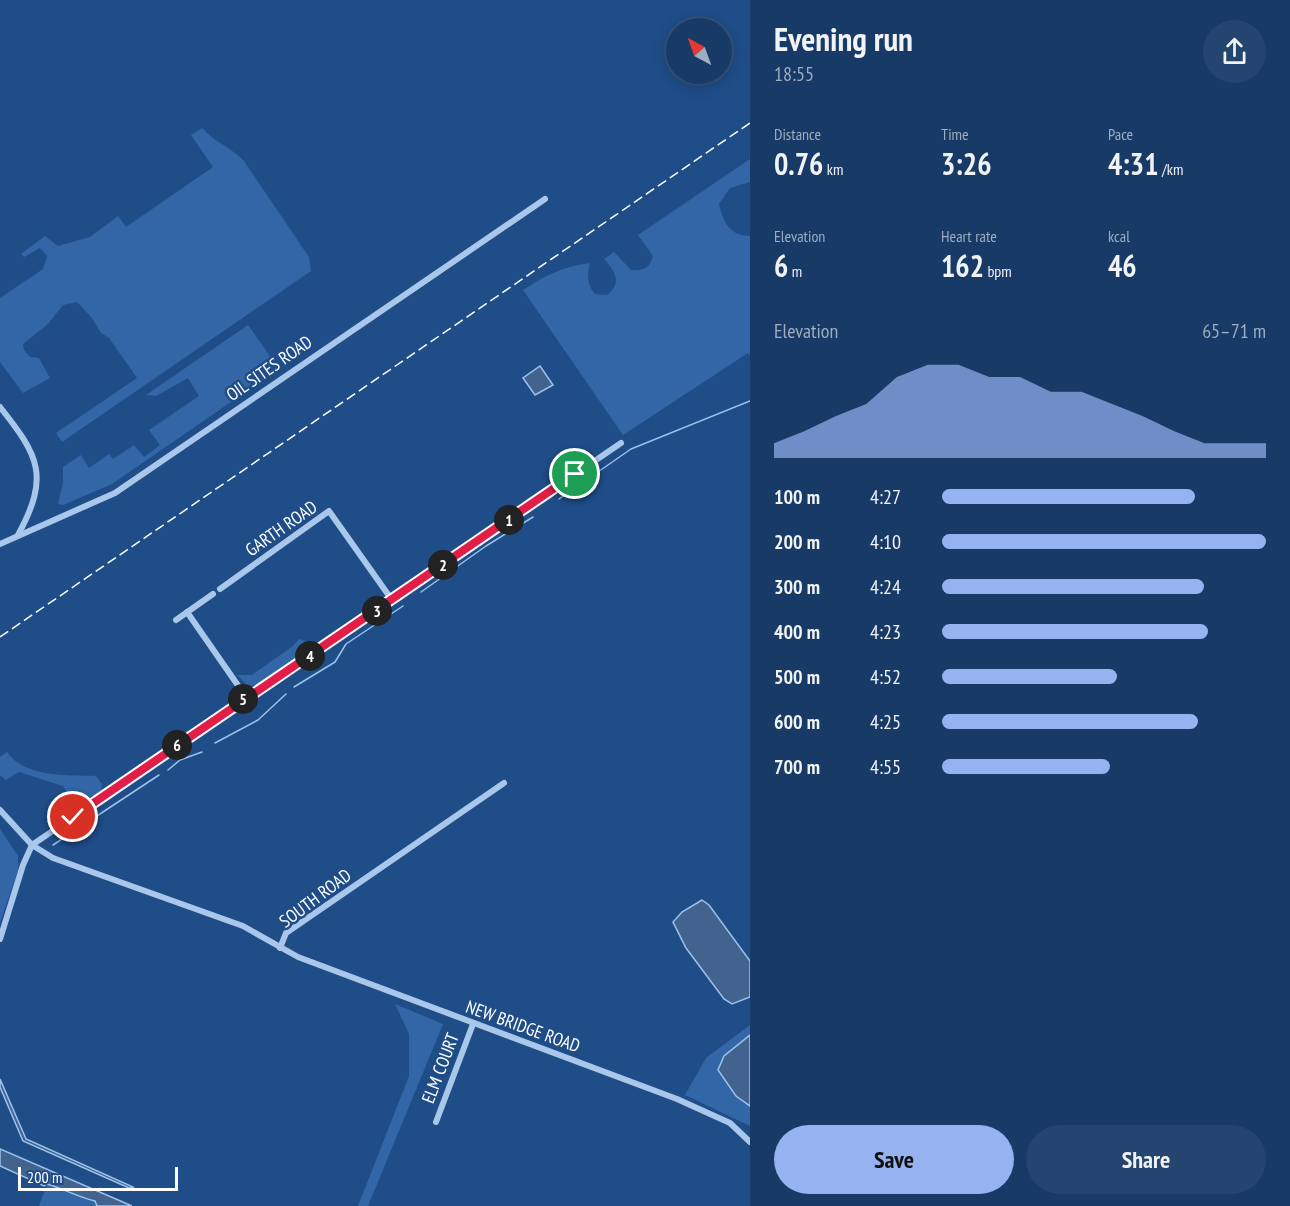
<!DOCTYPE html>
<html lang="en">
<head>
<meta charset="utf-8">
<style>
	body { margin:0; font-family:"PT Sans Narrow",sans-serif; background:#24456f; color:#f1f3f6; height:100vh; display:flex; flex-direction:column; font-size:22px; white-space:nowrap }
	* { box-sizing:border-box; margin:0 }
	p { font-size:20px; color:#9eadbf }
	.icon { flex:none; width:33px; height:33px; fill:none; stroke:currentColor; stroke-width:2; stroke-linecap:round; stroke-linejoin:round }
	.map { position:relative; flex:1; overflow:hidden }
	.side { display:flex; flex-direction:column; background:#173a66; width:540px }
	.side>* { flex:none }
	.needle { width:39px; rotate:319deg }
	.tools { position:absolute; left:666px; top:18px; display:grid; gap:12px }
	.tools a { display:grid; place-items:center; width:66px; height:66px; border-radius:50%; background:#173a66; box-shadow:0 3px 15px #0003,0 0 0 2px #36547a; font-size:30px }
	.scale { position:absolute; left:18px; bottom:15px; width:160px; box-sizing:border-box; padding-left:6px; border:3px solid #fff; border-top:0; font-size:16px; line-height:21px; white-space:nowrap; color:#fff; -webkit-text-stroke:4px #1f4d88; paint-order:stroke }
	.pin { position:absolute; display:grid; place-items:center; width:51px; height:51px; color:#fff; margin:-26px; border:3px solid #fff; border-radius:50%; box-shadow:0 2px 6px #0007 }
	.km { position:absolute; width:30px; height:30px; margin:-15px; border-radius:50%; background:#222; color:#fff; font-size:16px; line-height:30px; text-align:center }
	.round { display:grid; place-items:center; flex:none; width:63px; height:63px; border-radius:32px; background:#24456f }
	.overview { display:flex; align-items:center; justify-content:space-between; height:102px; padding:0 24px }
	h1 { font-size:33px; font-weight:600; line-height:45px }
	.metrics { display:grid; grid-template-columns:repeat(3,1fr); gap:9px; height:102px; padding:6px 24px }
	.metrics div { display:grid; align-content:center }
	.metrics b { font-size:30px; font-weight:600 }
	.metrics small { font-size:16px; font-weight:400 }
	.metrics p { font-size:16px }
	.chart { height:168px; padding:12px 24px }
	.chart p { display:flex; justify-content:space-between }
	.chart svg { width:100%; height:108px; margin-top:6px; fill:#95b2f1; opacity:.7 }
	.primary-button { display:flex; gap:12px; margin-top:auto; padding:12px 24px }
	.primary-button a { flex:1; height:69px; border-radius:36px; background:#95b2f1; color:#111; font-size:24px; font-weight:600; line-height:69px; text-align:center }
	.primary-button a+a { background:#24456f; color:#f1f3f6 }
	ul { padding:0 24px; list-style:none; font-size:20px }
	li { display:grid; grid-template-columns:96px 72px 1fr; align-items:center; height:45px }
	li i { height:15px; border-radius:8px; background:#95b2f1 }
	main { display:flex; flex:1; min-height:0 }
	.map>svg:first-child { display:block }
	.green { fill:#3366a6 }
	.water { fill:#42638e; stroke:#9dc2ec; stroke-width:1.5 }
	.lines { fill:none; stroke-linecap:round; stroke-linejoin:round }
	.stream { stroke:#9dc2ec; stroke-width:1.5 }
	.minor { stroke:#a9c7eb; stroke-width:6 }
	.rail { stroke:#fff; stroke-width:1.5; stroke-dasharray:10 4.5; stroke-linecap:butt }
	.route-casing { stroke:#fff; stroke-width:12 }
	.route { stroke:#e11d48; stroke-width:8 }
	.labels { text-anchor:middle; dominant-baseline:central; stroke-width:5; stroke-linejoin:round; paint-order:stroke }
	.street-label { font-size:18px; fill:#fff; stroke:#1f4d88 }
</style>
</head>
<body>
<main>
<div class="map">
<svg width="750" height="1206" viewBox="0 0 750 1206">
	<rect width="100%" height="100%" fill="#1f4d88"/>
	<!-- green -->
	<g class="green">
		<path d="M202 128C214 142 231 147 244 161L309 257 311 271 62 442 56 433 137 378 109 338 101 333 92 318 77 302 63 305 48 324 23 344 24 350 30 357 39 358 50 378 23 393 0 362V298L43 269 47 256 40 248 24 257 21 254 45 236 58 246 90 237 118 216 126 227 213 167 191 135Z"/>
		<path d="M750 159V182L730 188 719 204C723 222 730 236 750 236V356L748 353 623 435 523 290C544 276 564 266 590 263 587 275 587 285 595 294L607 295C622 283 616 272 604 259L614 252 631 270C643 271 649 269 653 256L638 235Z"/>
		<path d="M248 325 279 369 112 484 63 505 58 504 63 483V467L81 455 89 468 109 454 113 459 134 445 144 457 160 445 149 430 199 396 188 378 156 396 146 395Z"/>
		<path d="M299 639 308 642 307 650 257 685 248 686 237 675H252L293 646Z"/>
		<path d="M7 752C25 778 68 775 96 776L102 784 101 792C87 801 71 801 63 786L19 772 6 780 0 775V757Z"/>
		<path d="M0 829 18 856V870L0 923Z"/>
		<path d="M395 1004 443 1024 368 1206H358L409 1076V1034Z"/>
		<path d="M750 1025V1126L685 1095 706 1058Z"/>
		<path d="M47 1184 95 1201 97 1206H39Z"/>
	</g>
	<!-- water -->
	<g class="water">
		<path d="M540 366 553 385 535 395 523 378Z"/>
		<path d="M702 900 709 905 750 961V997L732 1004 724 999 686 948 673 922 682 912Z"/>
		<path d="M750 1035V1106L736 1096 718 1070 724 1056Z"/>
		<path d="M0 1079 26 1139 133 1187 129 1188 23 1141 0 1087Z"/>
		<path d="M0 1149 132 1206H97L95 1201C78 1197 64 1189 47 1184L44 1186 0 1166Z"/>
	</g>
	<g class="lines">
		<!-- stream -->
		<g class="stream">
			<path d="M559 499 631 449 750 401"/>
			<path d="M421 592 486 546 533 517"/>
			<path d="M294 687 335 662 346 644 403 606"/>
			<path d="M215 743 258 720 286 694"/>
			<path d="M168 770 180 760 202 752"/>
			<path d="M53 845 159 775"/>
		</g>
		<!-- minor -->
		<g class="minor">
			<path d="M0 407C39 456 50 476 18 535"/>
			<path d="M0 544 115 493 545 199"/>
			<path d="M220 589 329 511 392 600"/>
			<path d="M187 612 246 697"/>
			<path d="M176 620 213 594"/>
			<path d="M0 810 32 845 53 858 243 926 298 957 677 1099 730 1123 750 1142"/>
			<path d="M32 845 621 443"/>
			<path d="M0 939 23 865 32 845"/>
			<path d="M280 948 286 933 504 783"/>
			<path d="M436 1122 473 1024"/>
		</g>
		<!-- rail -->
		<path class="rail" d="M0 637 750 123"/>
	</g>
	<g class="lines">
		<!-- route casing -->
		<g class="route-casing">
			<path id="route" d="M73 817 575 474"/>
		</g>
		<!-- route -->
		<use href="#route" class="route"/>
	</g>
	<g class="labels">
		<!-- street labels -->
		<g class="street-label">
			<text transform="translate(269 368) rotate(-35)">OIL SITES ROAD</text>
			<text transform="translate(281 528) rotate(-35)">GARTH ROAD</text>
			<text transform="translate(315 898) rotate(-37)">SOUTH ROAD</text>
			<text transform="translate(523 1026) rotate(20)">NEW BRIDGE ROAD</text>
			<text transform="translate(440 1068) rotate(-69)">ELM COURT</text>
		</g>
	</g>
</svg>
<div class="tools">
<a><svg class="needle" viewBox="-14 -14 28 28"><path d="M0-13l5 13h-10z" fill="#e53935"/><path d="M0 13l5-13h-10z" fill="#9eadbf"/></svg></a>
</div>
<div class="scale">200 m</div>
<div class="pin" style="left:575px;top:474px;background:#1e9e55"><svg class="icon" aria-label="arrive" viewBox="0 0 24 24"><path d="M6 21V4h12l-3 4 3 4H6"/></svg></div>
<div class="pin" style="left:73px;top:817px;background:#d93025"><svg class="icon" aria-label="check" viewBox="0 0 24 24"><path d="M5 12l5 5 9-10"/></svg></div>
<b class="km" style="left:509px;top:520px">1</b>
<b class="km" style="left:443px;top:565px">2</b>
<b class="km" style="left:377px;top:611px">3</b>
<b class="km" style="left:310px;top:656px">4</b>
<b class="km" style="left:243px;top:699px">5</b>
<b class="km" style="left:177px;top:745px">6</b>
</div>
<section class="side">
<div class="overview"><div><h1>Evening run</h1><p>18:55</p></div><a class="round"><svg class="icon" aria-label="share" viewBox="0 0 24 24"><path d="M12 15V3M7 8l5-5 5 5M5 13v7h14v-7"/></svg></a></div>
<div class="metrics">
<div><p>Distance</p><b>0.76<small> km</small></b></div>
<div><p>Time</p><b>3:26</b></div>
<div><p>Pace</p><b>4:31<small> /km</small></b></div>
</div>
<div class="metrics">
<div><p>Elevation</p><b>6<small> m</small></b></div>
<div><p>Heart rate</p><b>162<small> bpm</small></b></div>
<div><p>kcal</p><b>46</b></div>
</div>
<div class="chart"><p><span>Elevation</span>65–71 m</p>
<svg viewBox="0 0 160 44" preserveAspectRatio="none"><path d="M0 44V38L10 33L20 27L30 22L40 11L50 6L60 6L70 11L80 11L90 17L100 17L110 22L120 27L130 33L140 38L150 38L160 38V44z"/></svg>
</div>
<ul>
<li><b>100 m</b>4:27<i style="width:78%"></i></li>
<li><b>200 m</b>4:10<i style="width:100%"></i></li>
<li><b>300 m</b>4:24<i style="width:81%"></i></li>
<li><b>400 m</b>4:23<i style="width:82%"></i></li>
<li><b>500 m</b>4:52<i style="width:54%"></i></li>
<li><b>600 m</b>4:25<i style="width:79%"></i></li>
<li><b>700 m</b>4:55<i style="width:52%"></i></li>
</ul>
<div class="primary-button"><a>Save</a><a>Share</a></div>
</section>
</main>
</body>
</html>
